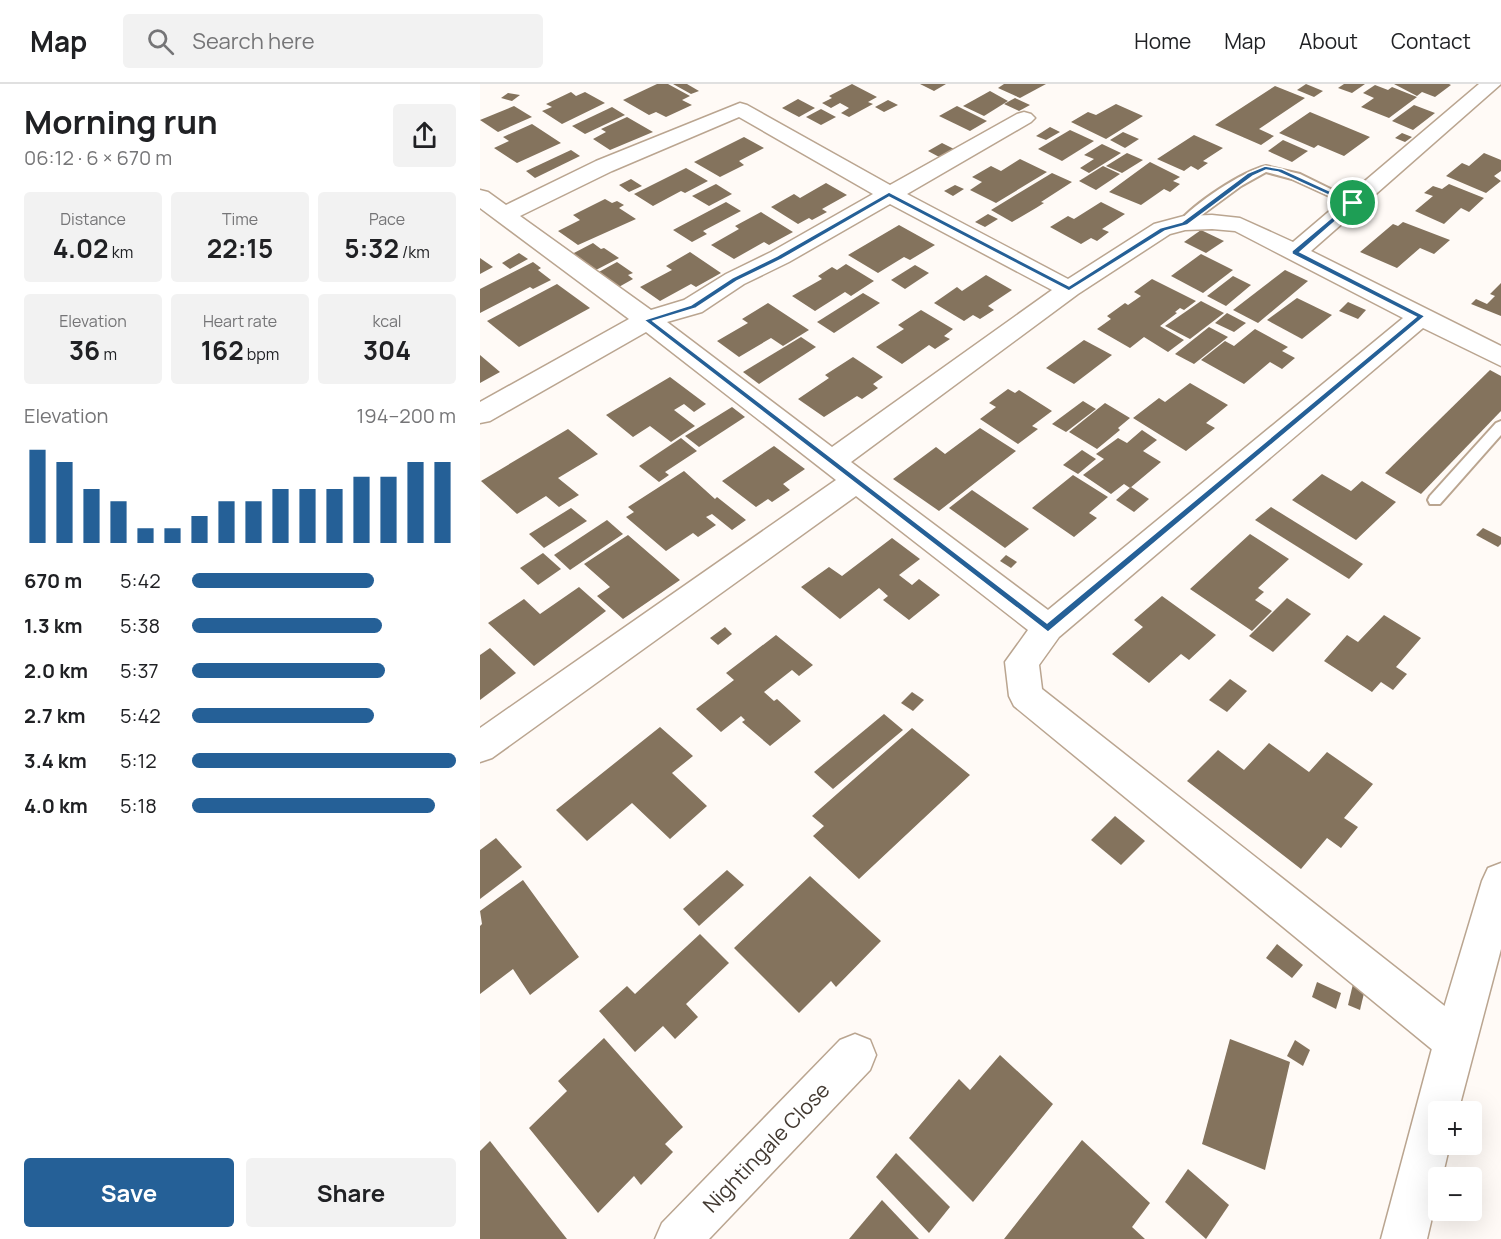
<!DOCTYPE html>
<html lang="en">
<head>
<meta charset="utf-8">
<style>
	body { margin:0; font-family:Manrope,sans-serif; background:#f2f2f2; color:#202124; height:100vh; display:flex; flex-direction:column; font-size:22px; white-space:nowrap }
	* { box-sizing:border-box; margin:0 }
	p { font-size:20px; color:#757577 }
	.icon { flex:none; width:33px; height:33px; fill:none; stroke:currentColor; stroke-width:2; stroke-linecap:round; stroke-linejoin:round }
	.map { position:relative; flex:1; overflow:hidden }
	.drawer { display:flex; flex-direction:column; background:#fff; width:480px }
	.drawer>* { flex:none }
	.tools { position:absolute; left:948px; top:1017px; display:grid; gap:12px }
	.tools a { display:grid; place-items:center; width:54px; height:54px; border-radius:6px; background:#fff; box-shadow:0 6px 24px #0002; font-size:30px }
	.pin { position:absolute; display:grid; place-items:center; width:51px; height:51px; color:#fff; margin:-26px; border:3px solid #fff; border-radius:50%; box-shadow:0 2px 6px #0007 }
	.round { display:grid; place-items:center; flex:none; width:63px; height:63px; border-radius:6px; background:#f2f2f2 }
	.head { display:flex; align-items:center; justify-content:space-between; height:102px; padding:0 24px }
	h1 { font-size:33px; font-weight:700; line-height:45px }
	.figures { display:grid; grid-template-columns:repeat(3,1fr); gap:9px; height:102px; padding:6px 24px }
	.figures div { display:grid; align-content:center; border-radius:6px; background:#f2f2f2; text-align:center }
	.figures b { font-size:26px; font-weight:700 }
	.figures small { font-size:16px; font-weight:400 }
	.figures p { font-size:16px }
	.chart { height:168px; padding:12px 24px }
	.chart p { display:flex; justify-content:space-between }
	.chart svg { width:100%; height:108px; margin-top:6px; stroke:#256097; stroke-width:6 }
	.button { display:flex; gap:12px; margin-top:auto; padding:12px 24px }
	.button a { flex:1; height:69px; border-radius:6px; background:#256097; color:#fff; font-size:24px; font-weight:700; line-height:69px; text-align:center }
	.button a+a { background:#f2f2f2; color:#202124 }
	ul { padding:0 24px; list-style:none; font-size:20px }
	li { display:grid; grid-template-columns:96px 72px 1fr; align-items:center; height:45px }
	li i { height:15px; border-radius:8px; background:#256097 }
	header { display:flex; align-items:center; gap:36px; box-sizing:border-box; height:84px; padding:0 30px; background:#fff; border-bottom:2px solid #e0e0e0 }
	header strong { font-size:28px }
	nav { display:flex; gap:33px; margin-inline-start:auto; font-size:21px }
	.search { width:420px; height:54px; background:#f2f2f2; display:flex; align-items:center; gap:15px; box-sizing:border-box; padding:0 21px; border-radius:6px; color:#757577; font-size:22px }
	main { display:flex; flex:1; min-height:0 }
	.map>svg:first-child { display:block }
	.building { fill:#84735d }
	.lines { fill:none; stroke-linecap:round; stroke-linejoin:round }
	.service-casing { stroke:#baa590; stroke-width:4 }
	.minor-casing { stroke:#baa590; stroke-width:3 }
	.tertiary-casing { stroke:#baa590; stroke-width:3 }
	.service { fill:#fff; fill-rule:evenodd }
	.minor { fill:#fff; fill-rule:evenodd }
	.tertiary { fill:#fff; fill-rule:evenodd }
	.route { fill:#256097; stroke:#fff; stroke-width:1.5; fill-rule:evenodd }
	.labels { text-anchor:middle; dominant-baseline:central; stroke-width:6; stroke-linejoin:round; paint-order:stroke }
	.near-street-label { font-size:21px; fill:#423931; stroke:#fff }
</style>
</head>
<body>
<header>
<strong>Map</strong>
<div class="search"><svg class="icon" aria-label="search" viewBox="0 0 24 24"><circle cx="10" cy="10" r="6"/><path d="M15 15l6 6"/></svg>Search here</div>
<nav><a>Home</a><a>Map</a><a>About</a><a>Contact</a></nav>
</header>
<main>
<section class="drawer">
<div class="head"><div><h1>Morning run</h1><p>06:12 · 6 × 670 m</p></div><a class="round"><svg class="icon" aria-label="share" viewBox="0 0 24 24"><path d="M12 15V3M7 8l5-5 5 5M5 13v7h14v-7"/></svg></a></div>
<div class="figures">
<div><p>Distance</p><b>4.02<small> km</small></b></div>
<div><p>Time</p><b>22:15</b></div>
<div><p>Pace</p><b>5:32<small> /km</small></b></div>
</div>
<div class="figures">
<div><p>Elevation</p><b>36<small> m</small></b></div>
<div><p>Heart rate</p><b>162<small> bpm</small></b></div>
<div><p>kcal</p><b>304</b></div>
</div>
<div class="chart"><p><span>Elevation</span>194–200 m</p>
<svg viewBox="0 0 160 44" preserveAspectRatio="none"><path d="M5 44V6M15 44V11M25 44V22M35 44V27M45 44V38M55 44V38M65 44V33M75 44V27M85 44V27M95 44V22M105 44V22M115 44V22M125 44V17M135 44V17M145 44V11M155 44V11"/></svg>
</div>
<ul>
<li><b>670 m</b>5:42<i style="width:69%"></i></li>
<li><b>1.3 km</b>5:38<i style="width:72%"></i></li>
<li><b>2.0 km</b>5:37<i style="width:73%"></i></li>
<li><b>2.7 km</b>5:42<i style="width:69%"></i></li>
<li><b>3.4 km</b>5:12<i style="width:100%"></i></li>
<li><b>4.0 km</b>5:18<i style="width:92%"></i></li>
</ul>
<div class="button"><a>Save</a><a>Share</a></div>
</section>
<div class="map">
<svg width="1021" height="1155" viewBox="0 0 1021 1155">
	<rect width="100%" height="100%" fill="#fffaf6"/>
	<!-- building -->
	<g class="building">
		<path d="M177 0H188L210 12 202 16 212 21 186 33 176 28 169 31 143 16Z"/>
		<path d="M193 0H207L219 7 211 10Z"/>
		<path d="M372 0 397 13 388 18 393 20 369 33 361 29 369 24 360 19 351 24 342 19 352 14 349 12Z"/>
		<path d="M440 0H466L454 7Z"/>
		<path d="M524 0H566L540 14 518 4Z"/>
		<path d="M826 0 843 7 834 13 817 6Z"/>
		<path d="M864 0H885L872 9 858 4Z"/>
		<path d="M914 0H969L971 1 955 13 942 8 937 12Z"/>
		<path d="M895 1 908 6 912 3 937 13 909 34 881 23 894 14 883 9Z"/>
		<path d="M795 2 825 14 779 45 794 52 781 61 735 41Z"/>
		<path d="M510 7 528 17 504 32 483 22Z"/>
		<path d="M91 8 96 12 105 8 125 19 82 40 62 27 72 23 66 20Z"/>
		<path d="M28 9 40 11 32 17 21 14Z"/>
		<path d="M535 14 550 21 539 27 524 20Z"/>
		<path d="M318 15 335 24 319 33 302 24Z"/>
		<path d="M408 16 418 21 404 28 395 23Z"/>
		<path d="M636 20 663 32 626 55 591 38 608 28 616 31Z"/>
		<path d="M934 21 955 29 933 46 912 37Z"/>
		<path d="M34 22 52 33 18 48 0 36Z"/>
		<path d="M477 22 507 37 490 47 459 32Z"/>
		<path d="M132 23 145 31 105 50 92 42Z"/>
		<path d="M341 25 356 33 341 41 326 33Z"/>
		<path d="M830 28 890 53 864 72 838 61 834 64 799 49Z"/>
		<path d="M147 33 173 48 130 66 113 55 126 48 121 45Z"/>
		<path d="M52 40 81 59 37 79 14 64 29 57 23 53Z"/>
		<path d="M570 43 580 48 566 56 556 52Z"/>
		<path d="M590 46 614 57 582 77 558 65Z"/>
		<path d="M643 48 659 55 645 64 630 56Z"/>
		<path d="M922 49 932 53 925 58 915 54Z"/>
		<path d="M714 51 743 64 723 77 728 79 718 86 711 82 704 87 677 75Z"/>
		<path d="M264 53 284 64 259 77 264 81 240 93 214 78Z"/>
		<path d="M803 56 828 67 812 78 788 67Z"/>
		<path d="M462 59 476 66 461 74 448 67Z"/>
		<path d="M622 60 641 69 609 89 600 84 614 75 604 71Z"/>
		<path d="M91 66 100 72 55 94 46 87Z"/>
		<path d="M647 69 663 76 642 89 626 82Z"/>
		<path d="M1004 69 1021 76V87L1014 92 1021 97 1006 109 966 92 982 79 989 82Z"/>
		<path d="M540 75 567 88 516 119 490 106 502 98 492 93 511 82 521 87Z"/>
		<path d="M670 78 700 93 693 97 700 100 690 108 684 105 661 121 629 108Z"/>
		<path d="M623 82 640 90 616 106 599 97Z"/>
		<path d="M206 84 228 97 205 109 201 107 173 122 154 110Z"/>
		<path d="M572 89 592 98 561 118 564 119 556 124 532 138 511 126Z"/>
		<path d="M151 95 162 102 149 108 139 101Z"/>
		<path d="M346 99 367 111 342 125 347 128 332 136 329 134 318 140 291 123 314 110 320 114Z"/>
		<path d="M236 100 252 110 229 122 212 112Z"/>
		<path d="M969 100 1004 114 989 128 981 124 964 140 935 127 953 112 944 109 953 102 962 105Z"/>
		<path d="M475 101 484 105 473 112 464 107Z"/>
		<path d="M125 115 132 119 137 117 144 121 139 124 156 135 98 161 78 147 100 136 93 131Z"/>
		<path d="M246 118 261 127 223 147 227 150 212 158 193 146Z"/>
		<path d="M621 118 645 130 622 145 629 148 617 157 611 154 601 160 570 143 588 132 594 135Z"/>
		<path d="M281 128 313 148 289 161 284 158 254 175 231 161 259 145 255 142Z"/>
		<path d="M508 130 518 135 505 143 495 138Z"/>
		<path d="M923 138 970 156 954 170 940 164 917 184 880 168 913 140 918 142Z"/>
		<path d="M419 141 455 161 430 176 424 173 398 189 368 171Z"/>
		<path d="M721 146 744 157 726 169 704 158Z"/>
		<path d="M113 159 121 165 124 164 139 174 116 186 92 170Z"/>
		<path d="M210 168 241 189 216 203 211 200 180 217 160 203 192 186 186 182Z"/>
		<path d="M39 169 48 175 30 185 22 179Z"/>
		<path d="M721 170 753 186 723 209 691 192Z"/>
		<path d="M0 174 13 183 0 190Z"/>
		<path d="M53 178 61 184 58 186 71 196 53 205 50 203 0 229V205Z"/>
		<path d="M137 178 153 189 148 191 153 195 137 204 117 189Z"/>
		<path d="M366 180 394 197 371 212 365 208 335 227 312 212 342 195 338 192 352 183 357 186Z"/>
		<path d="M435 181 449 189 425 205 411 196Z"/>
		<path d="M805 186 828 197 778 239 753 226Z"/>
		<path d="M506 191 532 206 508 222 514 226 500 235 493 231 484 237 454 219 477 203 482 207Z"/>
		<path d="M753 192 771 201 746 222 727 212Z"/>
		<path d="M672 195 716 217 704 226 700 224 695 228 697 229 680 242 704 256 688 268 664 253 650 264 617 245 631 235 627 232 645 219 648 221 661 212 654 208Z"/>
		<path d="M1021 199V232L991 220 996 215 1007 220 1015 212 1010 210Z"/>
		<path d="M77 200 110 224 39 263 7 237Z"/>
		<path d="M383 209 400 219 354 249 337 238Z"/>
		<path d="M817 214 852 231 822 255 787 236Z"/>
		<path d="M721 217 744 229 710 255 685 242Z"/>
		<path d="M868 218 886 226 878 235 859 227Z"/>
		<path d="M288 219 329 246 303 262 291 254 259 273 237 257 268 239 262 235Z"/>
		<path d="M441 226 473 245 464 252 470 255 455 265 449 261 422 280 396 263 424 245 418 241Z"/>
		<path d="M747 229 766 239 754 248 735 239Z"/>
		<path d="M729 243 748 253 714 280 695 270Z"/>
		<path d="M775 245 808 263 802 267 815 274 802 285 790 278 764 300 721 276 745 257 754 262Z"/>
		<path d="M321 253 336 263 279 300 263 288Z"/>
		<path d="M604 256 632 271 594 300 566 284Z"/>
		<path d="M0 271 20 288 0 299Z"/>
		<path d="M373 273 403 293 393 300 398 304 382 315 377 312 344 333 318 315 349 294 345 291Z"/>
		<path d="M1010 286 1021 292V327L941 410 905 389Z"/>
		<path d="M190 293 226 320 214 328 204 320 194 326 215 342 191 358 170 342 153 353 126 331Z"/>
		<path d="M710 299 748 321 726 339 735 344 706 367 653 334 679 314 685 318Z"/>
		<path d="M528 305 535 309 539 306 572 327 552 342 558 345 538 360 500 335 516 323 509 319Z"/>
		<path d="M603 317 616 325 586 348 572 340Z"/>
		<path d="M625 319 650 334 638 344 640 346 617 365 589 348Z"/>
		<path d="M252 323 265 333 219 363 205 352Z"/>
		<path d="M500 344 536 367 459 427 413 395 456 363 465 370Z"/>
		<path d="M88 345 118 370 78 394 99 411 79 423 66 412 37 430 1 397Z"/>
		<path d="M662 346 677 356 663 367 681 378 650 404 644 400 631 410 603 391 624 375 616 370 638 354 647 359Z"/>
		<path d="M201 354 217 367 185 388 189 391 179 398 159 382Z"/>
		<path d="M294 362 325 385 303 400 310 406 292 418 288 415 276 423 242 397Z"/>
		<path d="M602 366 616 375 598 390 583 381Z"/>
		<path d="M204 387 235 415 237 413 266 436 252 446 232 430 226 433 236 441 218 453 213 449 186 467 146 433 154 428 148 423Z"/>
		<path d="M842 390 871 407 882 397 916 418 876 456 812 416Z"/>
		<path d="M593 391 628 413 609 429 617 434 594 453 552 424Z"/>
		<path d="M651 403 669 415 654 428 636 416Z"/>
		<path d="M492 406 549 445 525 464 469 424Z"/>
		<path d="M791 423 883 480 869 495 775 436Z"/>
		<path d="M91 424 107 437 64 464 49 450Z"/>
		<path d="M127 436 143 450 90 486 74 471Z"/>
		<path d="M1003 444 1021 453V460L1018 463 996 451Z"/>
		<path d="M770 450 809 475 778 504 784 508 775 516 792 527 772 547 710 505Z"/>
		<path d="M148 451 200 496 143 535 117 512 130 503 104 480Z"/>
		<path d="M412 454 440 475 419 491 432 501 439 495 460 511 429 536 403 516 408 512 399 504 360 535 321 503 349 483 362 492Z"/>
		<path d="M63 469 81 485 58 501 40 484Z"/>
		<path d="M526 471 537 478 531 484 520 477Z"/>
		<path d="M99 503 126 527 54 582 8 539 44 515 60 530Z"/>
		<path d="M682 512 736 551 709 576 701 570 669 599 632 570 663 543 654 536Z"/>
		<path d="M807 514 831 530 793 568 769 552Z"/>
		<path d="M904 531 941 554 916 583 927 590 913 606 901 598 892 608 844 577 867 551 878 558Z"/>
		<path d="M245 543 252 550 238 561 230 554Z"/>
		<path d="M296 551 333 581 319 592 312 586 284 608 294 617 297 615 321 637 290 662 262 638 265 636 261 632 241 648 216 625 254 596 246 589Z"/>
		<path d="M10 564 36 589 0 616V571Z"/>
		<path d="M750 595 767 607 747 628 729 616Z"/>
		<path d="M432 608 444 616 433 627 421 619Z"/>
		<path d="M404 630 423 646 353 705 334 688Z"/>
		<path d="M180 643 213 672 192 689 227 722 190 755 152 719 107 757 76 726Z"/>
		<path d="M432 644 490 691 379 795 333 752 344 742 332 732Z"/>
		<path d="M789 659 829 688 847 668 893 700 864 734 878 743 861 764 847 754 821 785 707 697 738 666 764 686Z"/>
		<path d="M635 732 665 757 641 781 611 756Z"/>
		<path d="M16 754 42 783 0 815V766Z"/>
		<path d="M247 786 264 801 219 842 203 825Z"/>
		<path d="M330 792 401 857 356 903 351 897 319 929 254 864Z"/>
		<path d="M43 796 99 873 50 911 33 885 0 910V842L2 840 0 827Z"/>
		<path d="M220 850 249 879 206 920 218 933 195 955 183 942 155 968 119 927 147 902 155 910Z"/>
		<path d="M797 860 823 881 812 894 786 874Z"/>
		<path d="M837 898 861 909 856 925 832 913Z"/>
		<path d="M873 900 885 905 880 926 868 921Z"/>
		<path d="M124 954 203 1043 185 1060 193 1068 161 1101 154 1092 118 1129 49 1044 87 1007 78 997Z"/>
		<path d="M750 955 810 978 785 1086 722 1060Z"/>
		<path d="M815 956 830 966 823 982 807 972Z"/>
		<path d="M520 971 573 1020 493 1118 429 1054 479 995 490 1006Z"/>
		<path d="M602 1056 670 1119 652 1143 665 1155H524Z"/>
		<path d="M10 1057 87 1155H0V1067Z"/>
		<path d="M416 1069 470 1123 449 1149 396 1093Z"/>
		<path d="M708 1085 749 1121 726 1155 685 1118Z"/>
		<path d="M402 1116 439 1155H369Z"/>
	</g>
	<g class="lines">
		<!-- service casing -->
		<g class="service-casing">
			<g id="service">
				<path d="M786 82 820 90 879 119 873 122 869 121 812 95 786 88 761 102 708 141 704 143 698 139C715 119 761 88 786 82Z"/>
				<path d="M1021 337V351L960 420H950L948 416 950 412 1016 339Z"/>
			</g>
		</g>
		<!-- minor casing -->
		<g class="minor-casing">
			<g id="minor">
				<path d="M999 0H1021L831 167 1021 262V282L943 244 579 553 559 581 562 605 990 942 996 957 990 972 975 978 960 972 534 622 529 612 525 578 548 546 376 412 12 674 0 678V644L356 396 166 248 10 337 0 339V318L149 235 0 124V106L8 108 26 121 116 77 260 19 267 21 410 101 537 30 544 28 551 30 555 34 551 38 427 110 588 195 674 140 704 132 732 131 760 134 813 158ZM259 33 393 110 291 168 246 190 204 216 171 226 40 132 132 87ZM410 120 572 206 352 363 187 238 222 228 264 200 309 178ZM732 145 755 147 923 234 568 526 371 378 598 210 690 150 705 146Z"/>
				<path d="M375 950 390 956 396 971 390 986 229 1155H175L182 1139 360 956Z"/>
			</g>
		</g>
		<!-- tertiary casing -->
		<g class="tertiary-casing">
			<path id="tertiary" d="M1021 779V865L978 1028H958V1060H970L962 1094H958V1108L947 1155H901L954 957 1002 797 1008 784Z"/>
		</g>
		<!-- service -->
		<use href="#service" class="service"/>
		<!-- minor -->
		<use href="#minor" class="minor"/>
		<!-- tertiary -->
		<use href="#tertiary" class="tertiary"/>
	</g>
	<!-- route -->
	<path class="route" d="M785 82 802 85 876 119 820 168 945 232 568 548 164 236 211 221 252 194 297 172 409 108 589 202 680 144 702 138 768 89ZM786 86 798 88 868 120 812 167V170L936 233 567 539 173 237 216 224 257 197 302 175 409 113 589 207 685 147 707 141 773 92Z"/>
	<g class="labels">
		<!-- near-street labels -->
		<g class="near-street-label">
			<text transform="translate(286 1063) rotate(-46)">Nightingale Close</text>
		</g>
	</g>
</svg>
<div class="tools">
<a>+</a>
<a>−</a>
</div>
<div class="pin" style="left:873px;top:119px;background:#1e9e55"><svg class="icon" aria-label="arrive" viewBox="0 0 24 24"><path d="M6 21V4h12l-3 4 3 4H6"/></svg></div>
</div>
</main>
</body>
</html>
